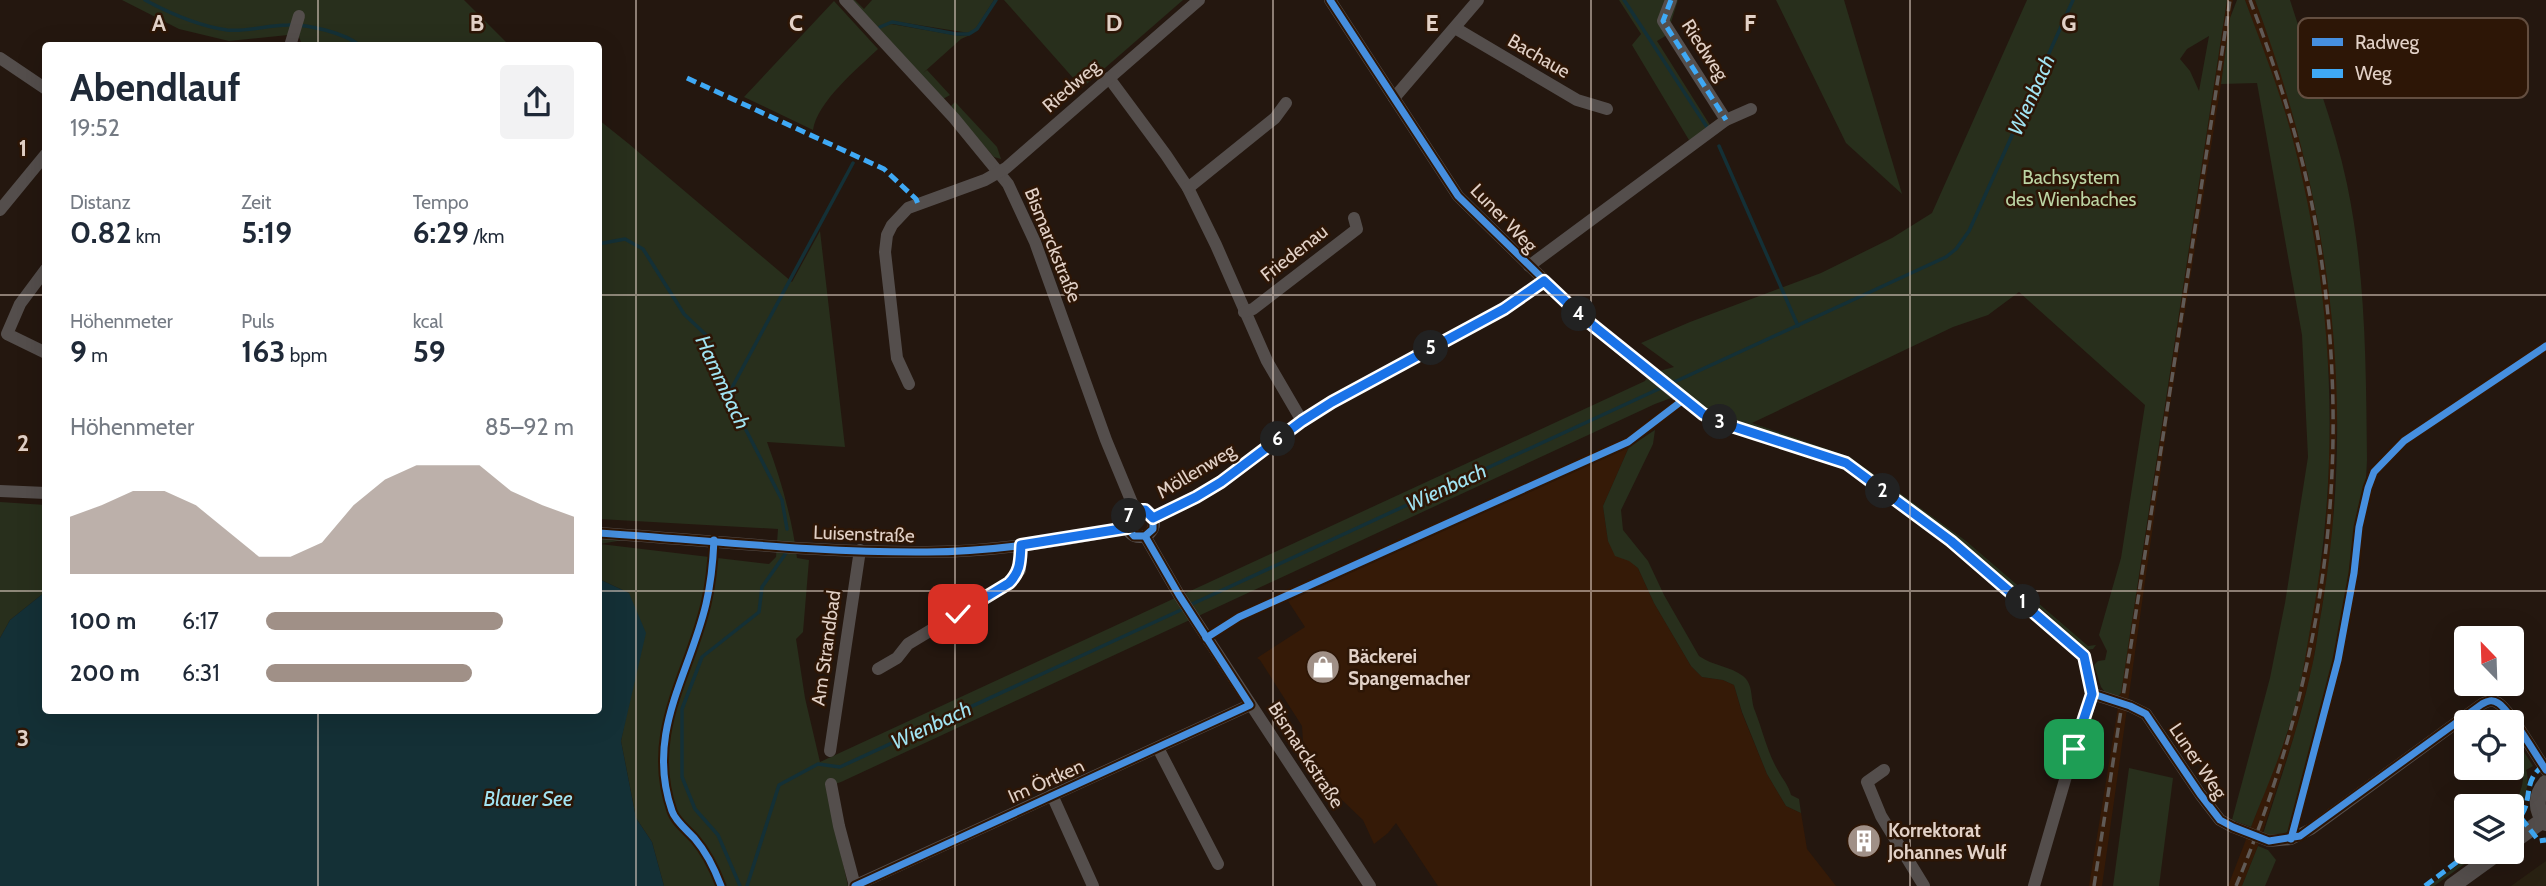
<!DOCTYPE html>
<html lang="de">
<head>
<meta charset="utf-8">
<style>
	body { margin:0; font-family:Cabin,sans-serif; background:#f2f2f3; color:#1f2937; height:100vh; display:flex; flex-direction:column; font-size:26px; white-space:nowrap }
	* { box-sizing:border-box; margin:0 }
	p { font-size:23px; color:#747a83 }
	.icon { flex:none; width:38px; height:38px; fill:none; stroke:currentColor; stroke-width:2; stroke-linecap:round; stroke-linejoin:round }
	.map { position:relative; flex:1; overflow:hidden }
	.sheet { position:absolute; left:42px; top:42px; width:560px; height:672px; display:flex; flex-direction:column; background:#fff; border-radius:7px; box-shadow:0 7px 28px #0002 }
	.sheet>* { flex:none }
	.needle { width:46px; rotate:337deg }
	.tools { position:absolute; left:2454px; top:626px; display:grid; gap:14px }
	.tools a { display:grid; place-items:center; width:70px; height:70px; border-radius:7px; background:#fff; box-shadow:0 7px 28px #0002; font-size:35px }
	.pin { position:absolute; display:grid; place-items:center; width:60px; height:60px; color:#fff; margin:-30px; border-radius:14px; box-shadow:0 4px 10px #0006 }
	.km { position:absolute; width:35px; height:35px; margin:-18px; border-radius:50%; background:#222; color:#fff; font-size:19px; line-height:35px; text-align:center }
	.round { display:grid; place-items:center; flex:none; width:74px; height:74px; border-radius:7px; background:#f2f2f3 }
	.overview { display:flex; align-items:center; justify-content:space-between; height:119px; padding:0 28px }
	h1 { font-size:38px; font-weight:700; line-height:52px }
	.figures { display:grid; grid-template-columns:repeat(3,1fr); gap:10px; height:119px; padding:7px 28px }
	.figures div { display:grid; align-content:center }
	.figures b { font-size:30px; font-weight:700 }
	.figures small { font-size:19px; font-weight:400 }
	.figures p { font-size:19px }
	.chart { height:196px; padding:14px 28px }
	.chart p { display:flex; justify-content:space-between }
	.chart svg { width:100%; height:126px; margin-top:7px; fill:#a09087; opacity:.7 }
	ul { padding:0 28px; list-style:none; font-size:23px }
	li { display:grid; grid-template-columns:112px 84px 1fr; align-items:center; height:52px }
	li i { height:18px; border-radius:9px; background:#a09087 }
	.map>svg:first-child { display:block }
	.industrial { fill:#292112 }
	.built { fill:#351a07 }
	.green { fill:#282f1c; fill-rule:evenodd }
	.water { fill:#143036 }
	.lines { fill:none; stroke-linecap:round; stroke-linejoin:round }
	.stream { stroke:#143036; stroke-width:3.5 }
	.minor { stroke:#544e4c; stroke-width:12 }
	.tertiary { stroke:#544e4c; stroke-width:16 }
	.rail { stroke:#605a56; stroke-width:3.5; stroke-dasharray:10 5; stroke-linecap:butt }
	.quiet { stroke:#3fa9f5; stroke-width:5; stroke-dasharray:10 5; stroke-linecap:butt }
	.cycleway-casing { stroke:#2d1606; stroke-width:11 }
	.cycleway { stroke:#468fdf; stroke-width:7 }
	.route-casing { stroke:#fff; stroke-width:14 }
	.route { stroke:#1a73e8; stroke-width:9 }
	.grid { fill:none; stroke:#e2d1c7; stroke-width:2; stroke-opacity:0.55 }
	.labels { text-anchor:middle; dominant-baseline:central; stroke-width:5; stroke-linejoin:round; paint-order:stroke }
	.street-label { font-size:19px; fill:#e2d1c7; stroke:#2d1606 }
	.park-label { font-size:19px; fill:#bbd4a4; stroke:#2d1606 }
	.poi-label { font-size:19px; font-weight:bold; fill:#e2d1c7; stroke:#2d1606; text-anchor:start }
	.water-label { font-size:21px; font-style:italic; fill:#a1e4f3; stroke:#2d1606 }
	.key { fill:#2d1606; stroke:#634e40; stroke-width:2 }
	.key-label { font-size:19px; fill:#e2d1c7 }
	.grid-label { font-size:23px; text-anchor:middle; font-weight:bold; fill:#e2d1c7; stroke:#2d1606; stroke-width:5; stroke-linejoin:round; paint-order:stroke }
</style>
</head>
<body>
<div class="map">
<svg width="2546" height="886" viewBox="0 0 2546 886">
	<rect width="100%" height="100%" fill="#24170f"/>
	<!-- industrial -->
	<path class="industrial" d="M2546 861V886H2511Z"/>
	<!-- built -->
	<g class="built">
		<path d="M2227 0H2233L2221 84 2169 412 2102 886H2089L2142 559Z"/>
		<path d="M2245 0H2255L2274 51 2293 113 2310 177 2323 241 2333 316 2338 391 2332 546 2312 669 2295 733 2258 846 2242 886H2228L2288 731 2303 667 2324 546 2328 488 2331 392 2315 243 2302 180 2286 116Z"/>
		<path d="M1629 447 1603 506 1608 541 1638 568 1654 603 1691 666 1702 677 1723 680 1734 685 1742 713 1767 774 1786 806 1801 813 1807 849 1836 886H1438L1396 823 1388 833 1374 844 1363 820 1342 800 1303 741 1302 726 1260 660 1257 658 1305 627 1288 601Z"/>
	</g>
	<!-- green -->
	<g class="green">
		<path d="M122 0H464L509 45H302L298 34 229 41 179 29Z"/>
		<path d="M852 0H855L864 9 872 0H994L976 28 969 33 893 21 880 27 891 24 960 36 970 35 961 39 923 73 927 70 950 95 943 99Z"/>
		<path d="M1004 0H1183L1082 88Z"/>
		<path d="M1619 0H1678L1667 35 1657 41 1715 133 1689 140 1632 45 1641 34Z"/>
		<path d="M1776 0H1844L1902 194 1846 143Z"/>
		<path d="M2027 0H2227L2121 693 2118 697 2108 696 2101 687 2094 665 2098 661 2105 660 2107 651 2099 635 2121 558 2145 405 2019 292 1988 315 1953 327 1752 423 1850 457 1966 541 2088 646 2096 645 2093 649 2085 650 2081 647 2046 613 1982 560 1852 461 1711 414 1682 394 1655 404 841 782 826 787 848 886H664L652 842 636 818 621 741 630 696 629 593 599 579V538L623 540 600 544 769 564 776 557 778 529 599 519V120L629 144 792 282 820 231 845 447 767 442C781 480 792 518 797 558L809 560 803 632 796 639 805 698 820 762 1645 381 1649 374 1674 367 1641 343 1690 322 1821 273 1892 238 1932 213ZM2209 36 2199 91 2190 71 2180 59 2187 49Z"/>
		<path d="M2237 0H2245C2259 38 2274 76 2286 115 2334 281 2343 460 2310 630 2304 664 2299 700 2287 733 2277 765 2263 796 2251 827L2232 820 2270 678 2285 603 2308 457 2302 335 2257 83 2221 84 2230 18Z"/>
		<path d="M2255 0H2290C2309 61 2334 121 2347 184 2366 275 2366 368 2367 460L2366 479 2355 528 2352 571 2338 660 2290 829 2286 833 2267 837 2263 834C2280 780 2299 726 2311 671 2316 651 2318 629 2322 608 2357 396 2330 201 2255 0Z"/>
		<path d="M834 1 878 49C858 68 817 102 813 130L744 97Z"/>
		<path d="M955 102 997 147 1001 159 994 157 950 107Z"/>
		<path d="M1655 430 1653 444 1621 510 1623 530 1648 561 1664 595 1699 656C1713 666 1730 666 1743 676 1754 685 1750 699 1755 711 1762 729 1767 750 1776 767 1781 777 1788 784 1791 795L1799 799 1801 813 1786 806 1767 774 1742 712 1734 685 1723 680 1702 677 1691 666 1654 603 1638 568 1629 561 1615 556 1608 541 1603 506 1629 447Z"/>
		<path d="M0 502 46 505 45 592 10 620 0 638Z"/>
		<path d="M2511 731 2533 766 2526 770C2531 783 2523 797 2523 811L2511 821C2511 807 2522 794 2523 779 2525 761 2511 747 2511 731Z"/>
		<path d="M2129 768 2173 778 2159 886H2113Z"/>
		<path d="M2258 846 2268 850 2276 860 2265 886H2242Z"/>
		<path d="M2476 852H2481L2434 886H2429Z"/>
	</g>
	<!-- water -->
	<path class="water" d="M599 579 629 593 646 633 621 741 636 818 652 842 664 886H0V638L10 620 45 592 46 710H598Z"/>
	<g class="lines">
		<!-- stream -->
		<g class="stream">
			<path d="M145 0C171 14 198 26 227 30 248 32 267 25 288 25 307 24 346 33 360 46"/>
			<path d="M1624 0 1707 127"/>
			<path d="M880 27 892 22 956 34H969L977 29 996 0"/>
			<path d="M1719 146 1798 326"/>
			<path d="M598 244 625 239 643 249 684 314 706 335 728 395 782 500 787 529"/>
			<path d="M1670 384 1946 257 1956 249 1969 231 2073 0"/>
			<path d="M728 395 853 163"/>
			<path d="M1190 605 1663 387"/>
			<path d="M740 886 718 835 695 809 682 777V709L702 657 759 612 762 587 786 553"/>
			<path d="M747 886 779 785 818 764 840 767 1183 609"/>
		</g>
		<!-- minor -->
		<g class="minor">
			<path d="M845 0 954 118 1008 184 1035 242 1106 440 1135 510"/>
			<path d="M1330 0 1458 196 1580 315 1683 400 1716 421 1846 463 1951 541 2084 656 2093 694 2074 749 2034 886"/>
			<path d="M1671 0 1663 21 1726 120"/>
			<path d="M1455 28 1577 100 1607 109"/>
			<path d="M290 46 299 16"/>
			<path d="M0 58 46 89"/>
			<path d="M1109 78 1166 155 1188 188 1216 245 1267 361 1302 421"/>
			<path d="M1394 98 1478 0"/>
			<path d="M1188 188 1275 118 1286 103"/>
			<path d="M0 210 46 154"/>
			<path d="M1529 266 1726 120 1751 109"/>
			<path d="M46 269 20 304 7 334 46 353"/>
			<path d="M1244 312 1253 309 1357 229 1354 218"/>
			<path d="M909 384 897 358 885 252 887 235 892 225 908 208 985 180 1006 168 1199 0"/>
			<path d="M0 491 46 493"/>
			<circle cx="1140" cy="523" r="14"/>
			<path d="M1153 518 1196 497 1221 483 1302 421 1332 402 1504 309 1544 281"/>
			<path d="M598 533C707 540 818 553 927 552 993 552 1062 541 1127 528"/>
			<path d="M1145 536 1179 595 1370 886"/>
			<path d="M878 669 897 658 908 644 1009 583 1020 570 1021 545"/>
			<path d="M2093 694 2130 706 2146 714 2200 794 2220 820 2233 827 2269 841 2291 839 2311 829 2482 704C2488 701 2492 699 2498 703 2509 709 2537 757 2546 770"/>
			<path d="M1158 748 1218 864"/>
			<path d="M830 751 860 550"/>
			<path d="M1884 770 1867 782 1881 816 1924 886"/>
			<path d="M831 784 839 826 855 886"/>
			<path d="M1052 795 1093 886"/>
			<path d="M854 886 1250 705"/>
		</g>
		<!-- tertiary -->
		<g class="tertiary">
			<path d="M2546 783C2535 796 2535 810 2546 823"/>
			<path d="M2511 843 2543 820"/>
			<path d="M2452 886 2499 852"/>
		</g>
		<!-- rail -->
		<g class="rail">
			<path d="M2094 886 2230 0"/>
			<path d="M2236 886C2323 678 2354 468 2319 244 2306 160 2280 79 2250 0"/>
		</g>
		<!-- quiet -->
		<g class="quiet">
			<path d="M1671 0 1663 21 1726 120"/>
			<path d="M687 78 884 169 916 199 918 204"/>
			<path d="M2521 818 2539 841 2546 840"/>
			<path d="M2511 825C2539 806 2517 782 2546 764"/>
			<path d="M2425 886 2470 852"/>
		</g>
		<!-- cycleway casing -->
		<g class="cycleway-casing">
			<g id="cycleway">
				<path d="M1330 0 1458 196 1580 315 1703 414 1716 421 1846 463 1951 541 2084 656 2093 694 2130 706 2146 714 2200 794 2220 820 2233 827 2269 841 2300 836 2482 704C2488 701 2492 699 2498 703 2509 709 2537 757 2546 770"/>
				<path d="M598 533C707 540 818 553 927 552 993 552 1062 541 1127 528L1134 536H1145L1153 529V518L1196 497 1221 483 1302 421 1332 402 1504 309 1544 281"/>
				<path d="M714 540C713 562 711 583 706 604 689 676 645 733 672 811 675 821 688 831 695 839 707 853 715 870 721 886"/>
				<path d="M1206 638 1239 617 1628 442 1683 400"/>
				<path d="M2291 839 2338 660 2354 573 2359 527 2368 488 2374 472 2404 441 2546 346"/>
				<path d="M855 886 1250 705 1179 595 1145 536"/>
			</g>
		</g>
		<!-- cycleway -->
		<use href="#cycleway" class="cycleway"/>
	</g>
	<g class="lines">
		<!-- route casing -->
		<g class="route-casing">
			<path id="route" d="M958 614 1009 583C1021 571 1020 561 1021 545L1127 528V517L1135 510H1145L1153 518 1196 497 1221 482 1302 421 1332 402 1504 309 1544 281 1580 315 1703 414 1716 421 1846 463 1951 541 2084 656 2092 694 2074 749"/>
		</g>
		<!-- route -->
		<use href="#route" class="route"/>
	</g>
	<!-- grid -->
	<path class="grid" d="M318 0V46M636 0V886M955 0V886M1273 0V886M1591 0V886M1910 0V886M2228 0V886M0 295H46M598 295H2546M0 591H46M598 591H2546M318 710V886"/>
	<!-- icons -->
	<defs>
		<g id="shop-disc" transform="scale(1.75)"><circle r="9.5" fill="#a09087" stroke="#2d1606"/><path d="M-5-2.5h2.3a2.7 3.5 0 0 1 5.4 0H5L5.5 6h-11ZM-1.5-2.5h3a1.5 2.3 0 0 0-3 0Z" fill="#fff"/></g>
		<g id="building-disc" transform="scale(1.75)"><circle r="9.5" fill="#a09087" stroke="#2d1606"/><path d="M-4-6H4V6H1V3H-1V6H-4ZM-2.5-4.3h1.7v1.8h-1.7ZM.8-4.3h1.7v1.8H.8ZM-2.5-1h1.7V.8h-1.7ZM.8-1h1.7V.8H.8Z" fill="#fff"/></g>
	</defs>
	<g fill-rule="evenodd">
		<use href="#shop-disc" x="1323" y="667"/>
		<use href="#building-disc" x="1864" y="841"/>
	</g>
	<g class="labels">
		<!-- street labels -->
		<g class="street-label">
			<text transform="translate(1705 50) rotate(57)">Riedweg</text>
			<text transform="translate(1539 56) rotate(30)">Bachaue</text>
			<text transform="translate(1071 86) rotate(-41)">Riedweg</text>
			<text transform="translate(1504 218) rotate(46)">Luner Weg</text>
			<text transform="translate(1053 245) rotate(68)">Bismarckstraße</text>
			<text transform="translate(1294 253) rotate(-38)">Friedenau</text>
			<text transform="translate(1196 471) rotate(-31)">Möllenweg</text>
			<text transform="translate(864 534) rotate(2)">Luisenstraße</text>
			<text transform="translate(826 648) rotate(-82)">Am Strandbad</text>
			<text transform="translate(1306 755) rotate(57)">Bismarckstraße</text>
			<text transform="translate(2198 761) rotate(56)">Luner Weg</text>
			<text transform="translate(1046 781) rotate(-24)">Im Örtken</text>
		</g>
		<!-- park labels -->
		<g class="park-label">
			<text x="2071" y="177">Bachsystem<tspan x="2071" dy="22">des Wienbaches</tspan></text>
		</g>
		<!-- poi labels -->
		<g class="poi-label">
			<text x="1348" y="656">Bäckerei<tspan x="1348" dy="22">Spangemacher</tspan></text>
			<text x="1888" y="830">Korrektorat<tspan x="1888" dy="22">Johannes Wulf</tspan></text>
		</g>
		<!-- water labels -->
		<g class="water-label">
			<text transform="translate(2031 95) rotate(-66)">Wienbach</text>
			<text transform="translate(723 382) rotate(65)">Hammbach</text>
			<text transform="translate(1446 487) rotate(-25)">Wienbach</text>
			<text transform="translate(931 725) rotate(-25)">Wienbach</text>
			<text x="528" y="798">Blauer See</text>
		</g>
	</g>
	<!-- legend -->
	<rect x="2298" y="18" width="230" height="80" rx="10" class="key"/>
	<rect x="2312" y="38" width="31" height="8" fill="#468fdf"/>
	<rect x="2312" y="69" width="31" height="9" fill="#3fa9f5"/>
	<g class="key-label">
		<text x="2355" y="49">Radweg</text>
		<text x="2355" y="80">Weg</text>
	</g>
	<g class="grid-label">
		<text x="159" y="31">A</text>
		<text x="477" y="31">B</text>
		<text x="796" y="31">C</text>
		<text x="1114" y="31">D</text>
		<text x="1432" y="31">E</text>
		<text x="1750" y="31">F</text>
		<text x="2069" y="31">G</text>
		<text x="23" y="156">1</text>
		<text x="23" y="451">2</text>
		<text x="23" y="746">3</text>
	</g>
</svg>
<div class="tools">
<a><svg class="needle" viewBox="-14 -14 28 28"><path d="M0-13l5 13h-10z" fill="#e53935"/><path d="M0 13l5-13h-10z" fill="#747a83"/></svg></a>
<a><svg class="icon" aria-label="locate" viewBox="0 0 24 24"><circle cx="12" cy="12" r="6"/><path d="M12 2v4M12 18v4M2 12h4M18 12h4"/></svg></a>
<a><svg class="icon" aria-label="layers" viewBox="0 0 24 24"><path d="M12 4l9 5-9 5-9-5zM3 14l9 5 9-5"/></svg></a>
</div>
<div class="pin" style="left:2074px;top:749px;background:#1e9e55"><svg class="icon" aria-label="arrive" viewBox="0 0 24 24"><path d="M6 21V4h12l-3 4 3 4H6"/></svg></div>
<div class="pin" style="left:958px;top:614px;background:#d93025"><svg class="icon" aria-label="check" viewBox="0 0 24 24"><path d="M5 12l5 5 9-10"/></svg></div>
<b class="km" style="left:2023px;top:602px">1</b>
<b class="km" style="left:1883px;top:491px">2</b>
<b class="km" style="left:1720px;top:422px">3</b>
<b class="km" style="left:1579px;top:314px">4</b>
<b class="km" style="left:1431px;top:348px">5</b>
<b class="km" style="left:1278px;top:439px">6</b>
<b class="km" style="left:1129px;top:516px">7</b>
<section class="sheet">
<div class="overview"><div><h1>Abendlauf</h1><p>19:52</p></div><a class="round"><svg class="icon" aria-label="share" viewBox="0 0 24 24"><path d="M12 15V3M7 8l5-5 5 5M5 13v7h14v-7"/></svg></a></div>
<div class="figures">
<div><p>Distanz</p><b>0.82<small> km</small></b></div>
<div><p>Zeit</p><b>5:19</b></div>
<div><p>Tempo</p><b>6:29<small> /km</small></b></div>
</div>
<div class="figures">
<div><p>Höhenmeter</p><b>9<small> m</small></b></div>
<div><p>Puls</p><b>163<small> bpm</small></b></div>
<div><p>kcal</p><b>59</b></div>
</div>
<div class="chart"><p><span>Höhenmeter</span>85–92 m</p>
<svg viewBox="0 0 160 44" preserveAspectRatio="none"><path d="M0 44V24L10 20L20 15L30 15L40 20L50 29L60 38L70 38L80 33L90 20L100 11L110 6L120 6L130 6L140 15L150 20L160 24V44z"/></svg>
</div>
<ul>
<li><b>100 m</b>6:17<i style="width:77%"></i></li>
<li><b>200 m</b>6:31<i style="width:67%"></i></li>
</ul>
</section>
</div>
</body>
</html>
